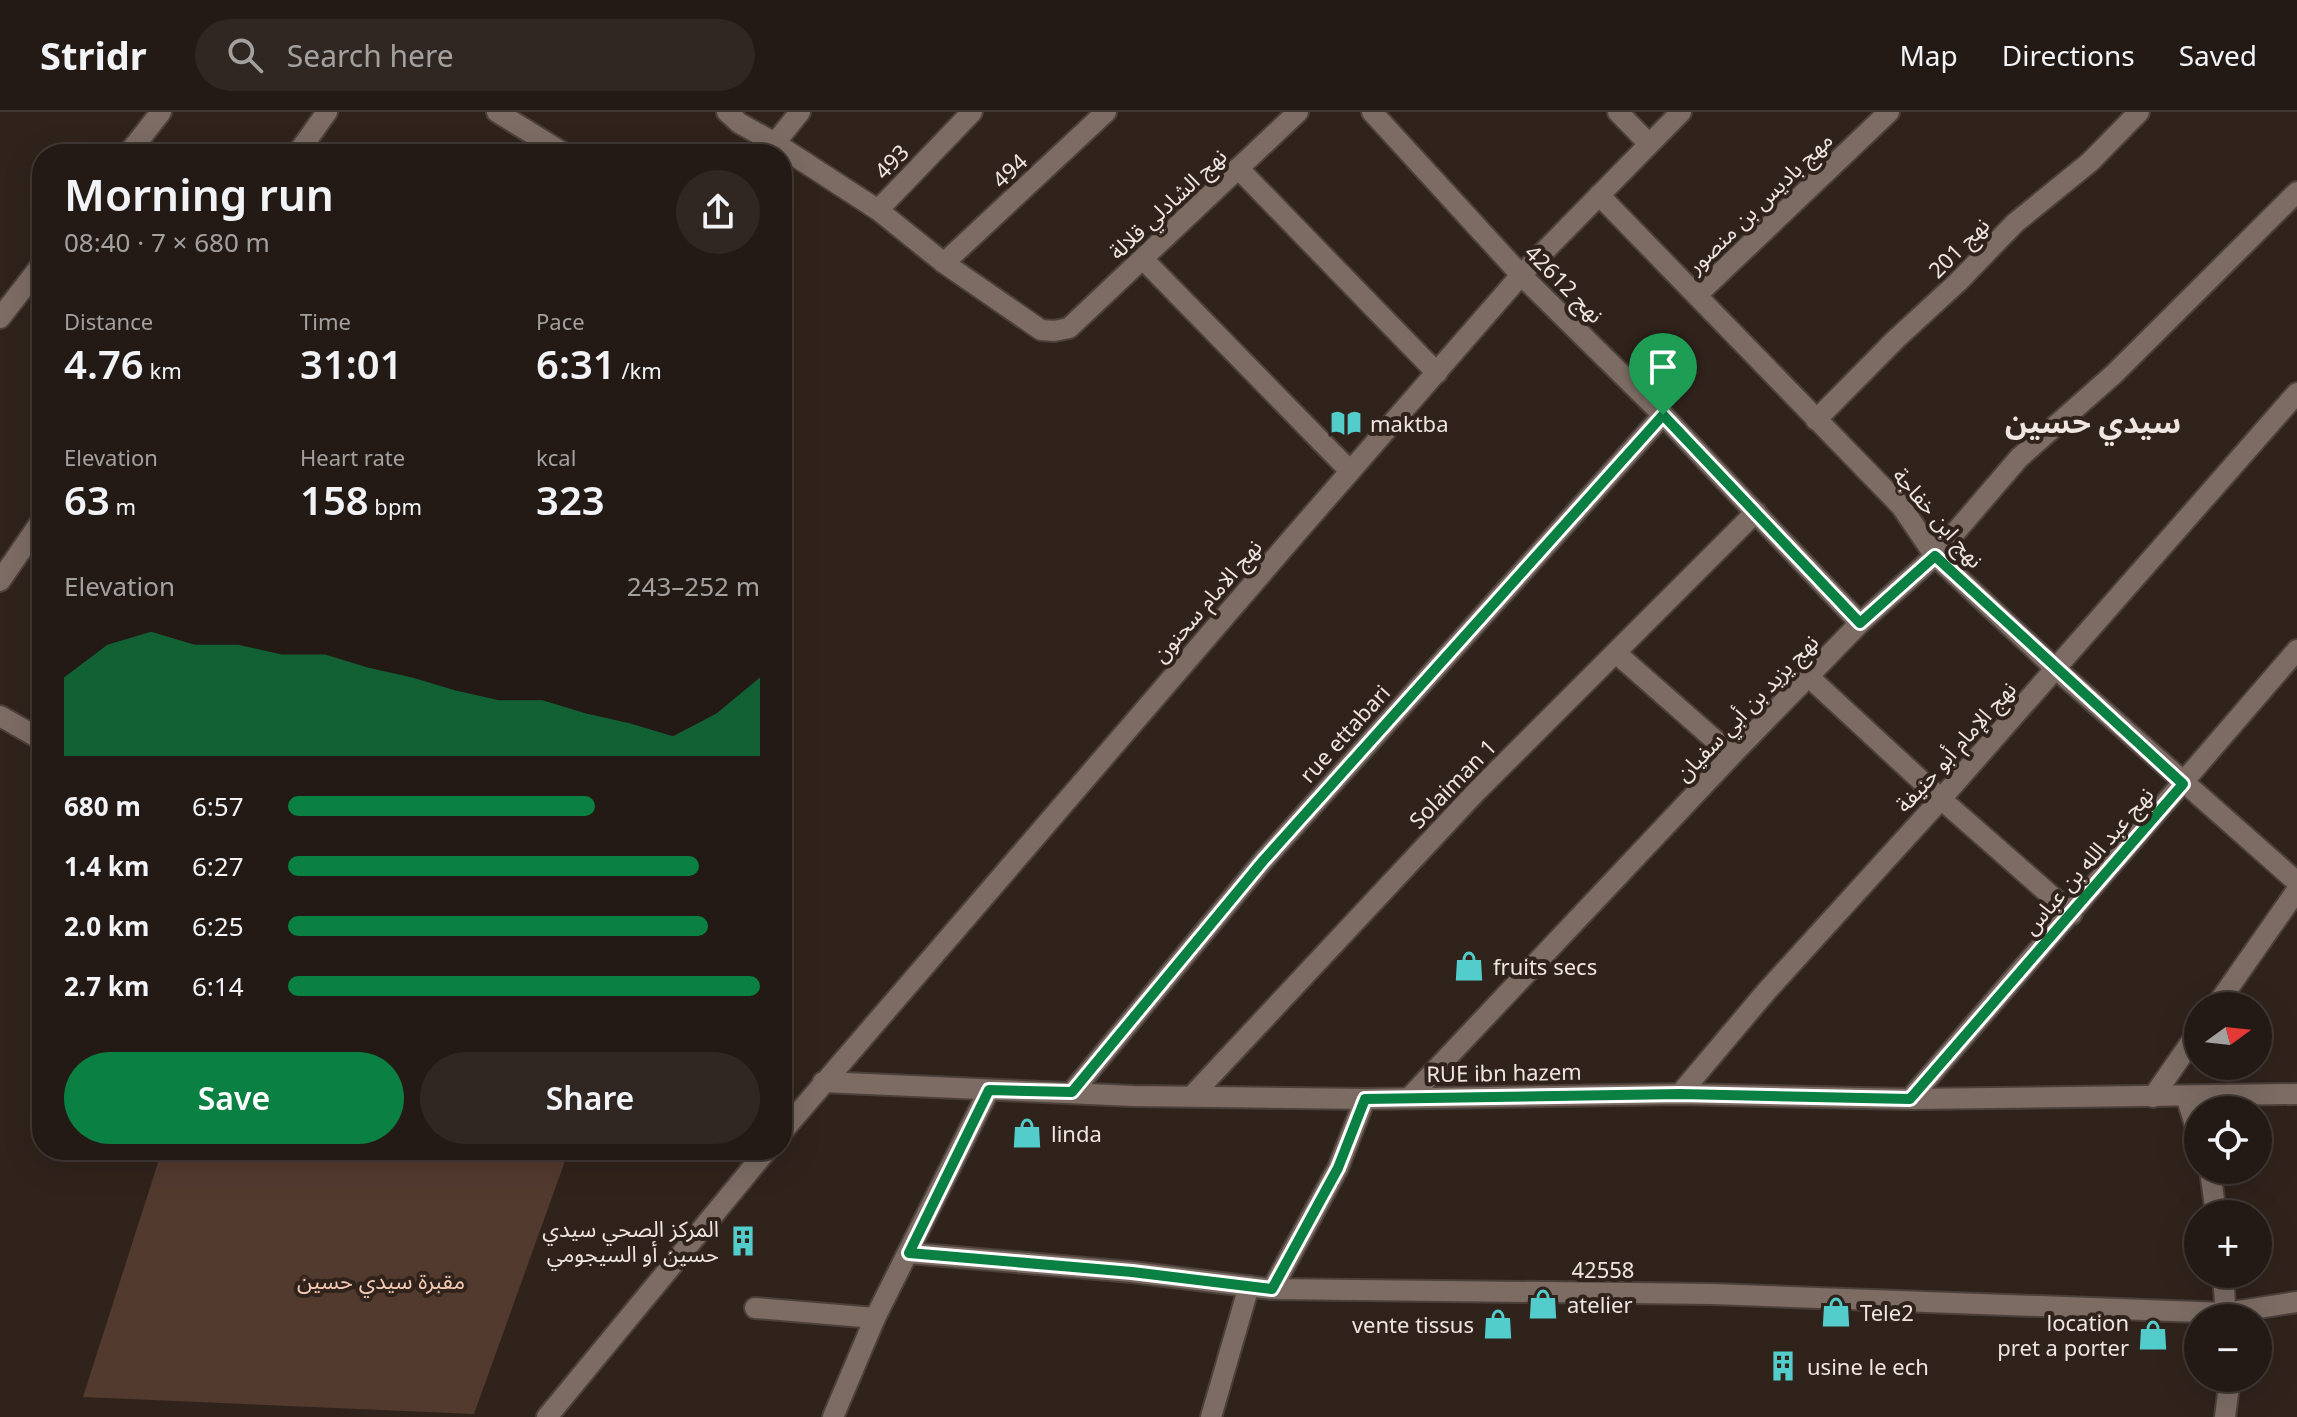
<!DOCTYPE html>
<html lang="en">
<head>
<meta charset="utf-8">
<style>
	body { margin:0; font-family:"Noto Sans","Noto Sans Arabic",sans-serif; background:#302722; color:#f1f3f6; height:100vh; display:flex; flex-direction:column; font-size:30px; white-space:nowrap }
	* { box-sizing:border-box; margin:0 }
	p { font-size:26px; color:#a3a1a0 }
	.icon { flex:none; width:44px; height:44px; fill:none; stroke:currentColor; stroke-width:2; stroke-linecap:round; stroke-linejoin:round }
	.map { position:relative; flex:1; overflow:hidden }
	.panel { position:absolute; left:32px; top:32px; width:760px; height:1016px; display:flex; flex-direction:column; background:#241a15; border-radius:32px; box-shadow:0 8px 32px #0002,0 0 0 2px #413834 }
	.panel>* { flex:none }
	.needle { width:52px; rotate:75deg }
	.controls { position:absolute; left:2184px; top:880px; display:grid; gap:16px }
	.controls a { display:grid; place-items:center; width:88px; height:88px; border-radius:50%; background:#241a15; box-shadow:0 8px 32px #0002,0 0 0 2px #413834; font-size:40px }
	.pin { position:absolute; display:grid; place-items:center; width:68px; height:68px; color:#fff; margin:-82px -34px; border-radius:50% 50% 50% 0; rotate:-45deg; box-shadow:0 0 8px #0007 }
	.pin .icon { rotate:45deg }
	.round { display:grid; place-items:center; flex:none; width:84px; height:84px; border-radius:42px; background:#302722 }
	.headline { display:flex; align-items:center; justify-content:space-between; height:136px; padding:0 32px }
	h1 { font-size:44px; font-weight:600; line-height:60px }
	.metrics { display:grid; grid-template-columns:repeat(3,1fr); gap:12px; height:136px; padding:8px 32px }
	.metrics div { display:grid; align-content:center }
	.metrics b { font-size:40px; font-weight:600 }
	.metrics small { font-size:22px; font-weight:400 }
	.metrics p { font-size:22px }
	.chart { height:224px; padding:16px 32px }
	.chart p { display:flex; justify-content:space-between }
	.chart svg { width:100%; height:144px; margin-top:8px; fill:#0b8043; opacity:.7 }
	.primary-button { display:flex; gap:16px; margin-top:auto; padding:16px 32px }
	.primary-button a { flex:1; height:92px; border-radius:48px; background:#0b8043; color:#fff; font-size:32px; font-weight:600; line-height:92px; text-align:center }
	.primary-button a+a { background:#302722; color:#f1f3f6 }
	ul { padding:0 32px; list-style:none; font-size:26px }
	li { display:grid; grid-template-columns:128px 96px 1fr; align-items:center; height:60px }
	li i { height:20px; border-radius:10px; background:#0b8043 }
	header { display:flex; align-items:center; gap:48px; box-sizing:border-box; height:112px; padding:0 40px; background:#241a15; border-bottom:2px solid #413834 }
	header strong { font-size:38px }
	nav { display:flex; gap:44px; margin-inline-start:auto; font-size:28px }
	.search { width:560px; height:72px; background:#302722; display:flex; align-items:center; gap:20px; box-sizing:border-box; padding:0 28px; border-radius:44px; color:#a3a1a0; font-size:30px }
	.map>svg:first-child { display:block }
	.green { fill:#523a2f }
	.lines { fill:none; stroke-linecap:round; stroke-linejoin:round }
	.minor-casing { stroke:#4c403b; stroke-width:24 }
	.minor { stroke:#7c6c64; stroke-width:20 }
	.route-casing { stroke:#fff; stroke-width:16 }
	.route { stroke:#0b8043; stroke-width:10 }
	.labels { text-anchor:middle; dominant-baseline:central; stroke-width:8; stroke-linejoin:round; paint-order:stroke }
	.street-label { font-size:22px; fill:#efe5e1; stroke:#30231c }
	.poi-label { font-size:22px; fill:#efe5e1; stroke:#30231c; text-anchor:start }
	.park-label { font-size:22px; fill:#f8cbb6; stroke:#30231c }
	.district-label { font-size:30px; font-weight:bold; fill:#efe5e1; stroke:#30231c }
</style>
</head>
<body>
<header>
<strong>Stridr</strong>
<div class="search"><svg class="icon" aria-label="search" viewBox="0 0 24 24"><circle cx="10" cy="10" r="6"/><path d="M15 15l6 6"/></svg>Search here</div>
<nav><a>Map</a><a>Directions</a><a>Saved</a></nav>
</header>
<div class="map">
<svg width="2297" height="1305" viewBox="0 0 2297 1305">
	<rect width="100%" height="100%" fill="#30231c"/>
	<!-- green -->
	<path class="green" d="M162 1038H569L474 1302 83 1285Z"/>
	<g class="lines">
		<!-- minor casing -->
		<g class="minor-casing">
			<g id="minor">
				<path d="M497 0 565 42"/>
				<path d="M727 0 739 11 775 31 878 98 944 151 1041 218 1054 219 1069 216 1298 0"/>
				<path d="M1372 0 1521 163 1663 303 1860 511"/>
				<path d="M1618 0 1649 32"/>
				<path d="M775 31 800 0"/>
				<path d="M128 42 161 0"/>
				<path d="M297 42 327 0"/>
				<path d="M1238 56 1437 261"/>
				<path d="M1599 83 1901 394 1935 444 2055 556 2297 770"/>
				<path d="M878 98 972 0"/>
				<path d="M1143 147 1350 359"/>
				<path d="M944 151 1106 0"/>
				<path d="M1698 182 1889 0"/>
				<path d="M0 206 42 152"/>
				<path d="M1816 308 1896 227 1958 170 2015 111 2090 50 2139 0"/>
				<path d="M0 469 42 408"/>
				<path d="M1616 541 1732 643"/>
				<path d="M1809 565 1941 687 2072 802"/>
				<path d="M0 604 42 628"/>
				<path d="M2216 894 2297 778"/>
				<path d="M823 970 1133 984 1365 987 1680 982 1910 987 2297 982"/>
				<path d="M1072 980 1263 749 1663 303"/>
				<path d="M1680 982 1765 881 1941 687 2297 281"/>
				<path d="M1192 984 1476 680 1756 400"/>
				<path d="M2186 984 2198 1022"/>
				<path d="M1410 985 1732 643 1860 511 1935 444 2019 346 2114 262 2297 80"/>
				<path d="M2153 985 2198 920"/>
				<path d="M1910 987 2297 538"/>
				<path d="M782 1020 1294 424 1521 163 1681 0"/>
				<path d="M2210 1058 2216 1102"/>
				<path d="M909 1141 1132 1160 1272 1177 1712 1182 2226 1201 2297 1190"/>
				<path d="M2223 1162 2226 1206"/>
				<path d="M1272 1177 1338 1056 1365 987"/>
				<path d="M755 1196 875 1206"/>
				<path d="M547 1305 767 1038"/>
				<path d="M833 1305 875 1206 989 978"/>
				<path d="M1211 1305 1249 1174"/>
				<path d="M2225 1305 2230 1266"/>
			</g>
		</g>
		<!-- minor -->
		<use href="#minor" class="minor"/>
	</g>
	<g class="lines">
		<!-- route casing -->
		<g class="route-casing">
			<path id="route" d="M1663 303 1860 511 1935 444 2183 672 1910 987 1680 982 1365 987 1338 1056 1272 1177 1132 1160 909 1141 989 978 1072 980 1263 749Z"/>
		</g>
		<!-- route -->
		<use href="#route" class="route"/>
	</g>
	<!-- icons -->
	<defs>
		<g id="library-bare" transform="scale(2.4)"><path d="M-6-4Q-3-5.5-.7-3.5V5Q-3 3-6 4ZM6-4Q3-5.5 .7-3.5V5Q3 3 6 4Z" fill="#52cdcc" stroke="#30231c" stroke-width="2.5" paint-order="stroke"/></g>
		<g id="shop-bare" transform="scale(2.4)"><path d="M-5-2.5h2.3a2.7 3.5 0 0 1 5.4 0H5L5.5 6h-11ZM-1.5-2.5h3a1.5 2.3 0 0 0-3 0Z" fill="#52cdcc" stroke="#30231c" stroke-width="2.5" paint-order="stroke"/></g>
		<g id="building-bare" transform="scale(2.4)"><path d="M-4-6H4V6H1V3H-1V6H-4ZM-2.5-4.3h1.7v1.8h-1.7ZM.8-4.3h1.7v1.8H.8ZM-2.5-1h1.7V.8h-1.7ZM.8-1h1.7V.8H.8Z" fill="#52cdcc" stroke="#30231c" stroke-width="2.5" paint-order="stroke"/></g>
	</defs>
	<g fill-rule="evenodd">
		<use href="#library-bare" x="1346" y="311"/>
		<use href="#shop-bare" x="1469" y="854"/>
		<use href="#shop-bare" x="1027" y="1021"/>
		<use href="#building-bare" x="743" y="1129"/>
		<use href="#shop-bare" x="1543" y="1192"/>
		<use href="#shop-bare" x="1836" y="1200"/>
		<use href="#shop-bare" x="1498" y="1212"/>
		<use href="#shop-bare" x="2153" y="1223"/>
		<use href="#building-bare" x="1783" y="1254"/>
	</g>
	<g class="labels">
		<!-- street labels -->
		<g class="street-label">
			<text transform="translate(891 49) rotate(-46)">493</text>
			<text transform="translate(1009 58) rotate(-43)">494</text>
			<text transform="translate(1759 90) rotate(-44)">مهج باديس بن منصور</text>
			<text transform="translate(1167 91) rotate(-43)">نهج الشادلي قلالة</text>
			<text transform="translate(1958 135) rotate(-45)">نهج 201</text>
			<text transform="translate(1565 171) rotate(45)">نهج 42612</text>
			<text transform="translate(1939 405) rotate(49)">نهج ابن خفاجة</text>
			<text transform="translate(1206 488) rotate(-49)">نهج الامام سحنون</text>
			<text transform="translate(1746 595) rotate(-46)">نهج يزيد بن أبي سفيان</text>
			<text transform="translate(1344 621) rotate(-48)">rue ettabari</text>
			<text transform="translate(1955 634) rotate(-48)">نهج الإمام أبو حنيفة</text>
			<text transform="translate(1452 671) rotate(-46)">Solaiman 1</text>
			<text transform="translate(2087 748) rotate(-49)">نهج عبد الله بن عباس</text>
			<text transform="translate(1504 960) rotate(-1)">RUE ibn hazem</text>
			<text x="1603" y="1157">42558</text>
		</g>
		<!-- poi labels -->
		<g class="poi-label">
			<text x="1370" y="311">maktba</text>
			<text x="1493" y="854">fruits secs</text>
			<text x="1051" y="1021">linda</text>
			<text x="719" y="1116" text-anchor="end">المركز الصحي سيدي<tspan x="719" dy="25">حسين أو السيجومي</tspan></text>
			<text x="1567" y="1192">atelier</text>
			<text x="1860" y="1200">Tele2</text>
			<text x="2129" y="1210" text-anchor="end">location<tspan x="2129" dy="25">pret a porter</tspan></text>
			<text x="1474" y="1212" text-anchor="end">vente tissus</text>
			<text x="1807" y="1254">usine le ech</text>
		</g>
		<!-- park labels -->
		<g class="park-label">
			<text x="381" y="1168">مقبرة سيدي حسين</text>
		</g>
		<!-- district labels -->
		<g class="district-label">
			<text x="2093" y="309">سيدي حسين</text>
		</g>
	</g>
</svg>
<div class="controls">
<a><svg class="needle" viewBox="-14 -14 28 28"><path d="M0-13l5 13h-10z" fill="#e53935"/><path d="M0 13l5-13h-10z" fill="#a3a1a0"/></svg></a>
<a><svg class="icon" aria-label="locate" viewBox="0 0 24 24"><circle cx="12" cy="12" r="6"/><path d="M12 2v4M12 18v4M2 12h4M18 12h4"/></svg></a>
<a>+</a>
<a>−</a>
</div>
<div class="pin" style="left:1663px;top:303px;background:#1e9e55"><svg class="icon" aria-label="arrive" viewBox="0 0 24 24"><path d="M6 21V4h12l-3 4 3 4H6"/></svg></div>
<section class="panel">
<div class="headline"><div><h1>Morning run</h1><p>08:40 · 7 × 680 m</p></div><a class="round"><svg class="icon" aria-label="share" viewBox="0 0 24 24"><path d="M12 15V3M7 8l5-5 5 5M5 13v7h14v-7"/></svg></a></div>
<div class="metrics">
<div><p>Distance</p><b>4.76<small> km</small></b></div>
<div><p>Time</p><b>31:01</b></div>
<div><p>Pace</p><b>6:31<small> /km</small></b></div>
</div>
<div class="metrics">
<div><p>Elevation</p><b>63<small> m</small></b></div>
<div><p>Heart rate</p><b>158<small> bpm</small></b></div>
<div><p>kcal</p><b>323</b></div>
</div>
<div class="chart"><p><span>Elevation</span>243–252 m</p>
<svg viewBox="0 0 160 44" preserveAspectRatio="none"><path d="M0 44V20L10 10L20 6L30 10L40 10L50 13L60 13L70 17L80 20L90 24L100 27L110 27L120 31L130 34L140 38L150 31L160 20V44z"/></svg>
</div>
<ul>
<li><b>680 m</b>6:57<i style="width:65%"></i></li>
<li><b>1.4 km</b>6:27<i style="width:87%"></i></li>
<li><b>2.0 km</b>6:25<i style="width:89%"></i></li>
<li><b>2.7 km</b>6:14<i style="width:100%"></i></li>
</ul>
<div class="primary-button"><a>Save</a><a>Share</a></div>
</section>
</div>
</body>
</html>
